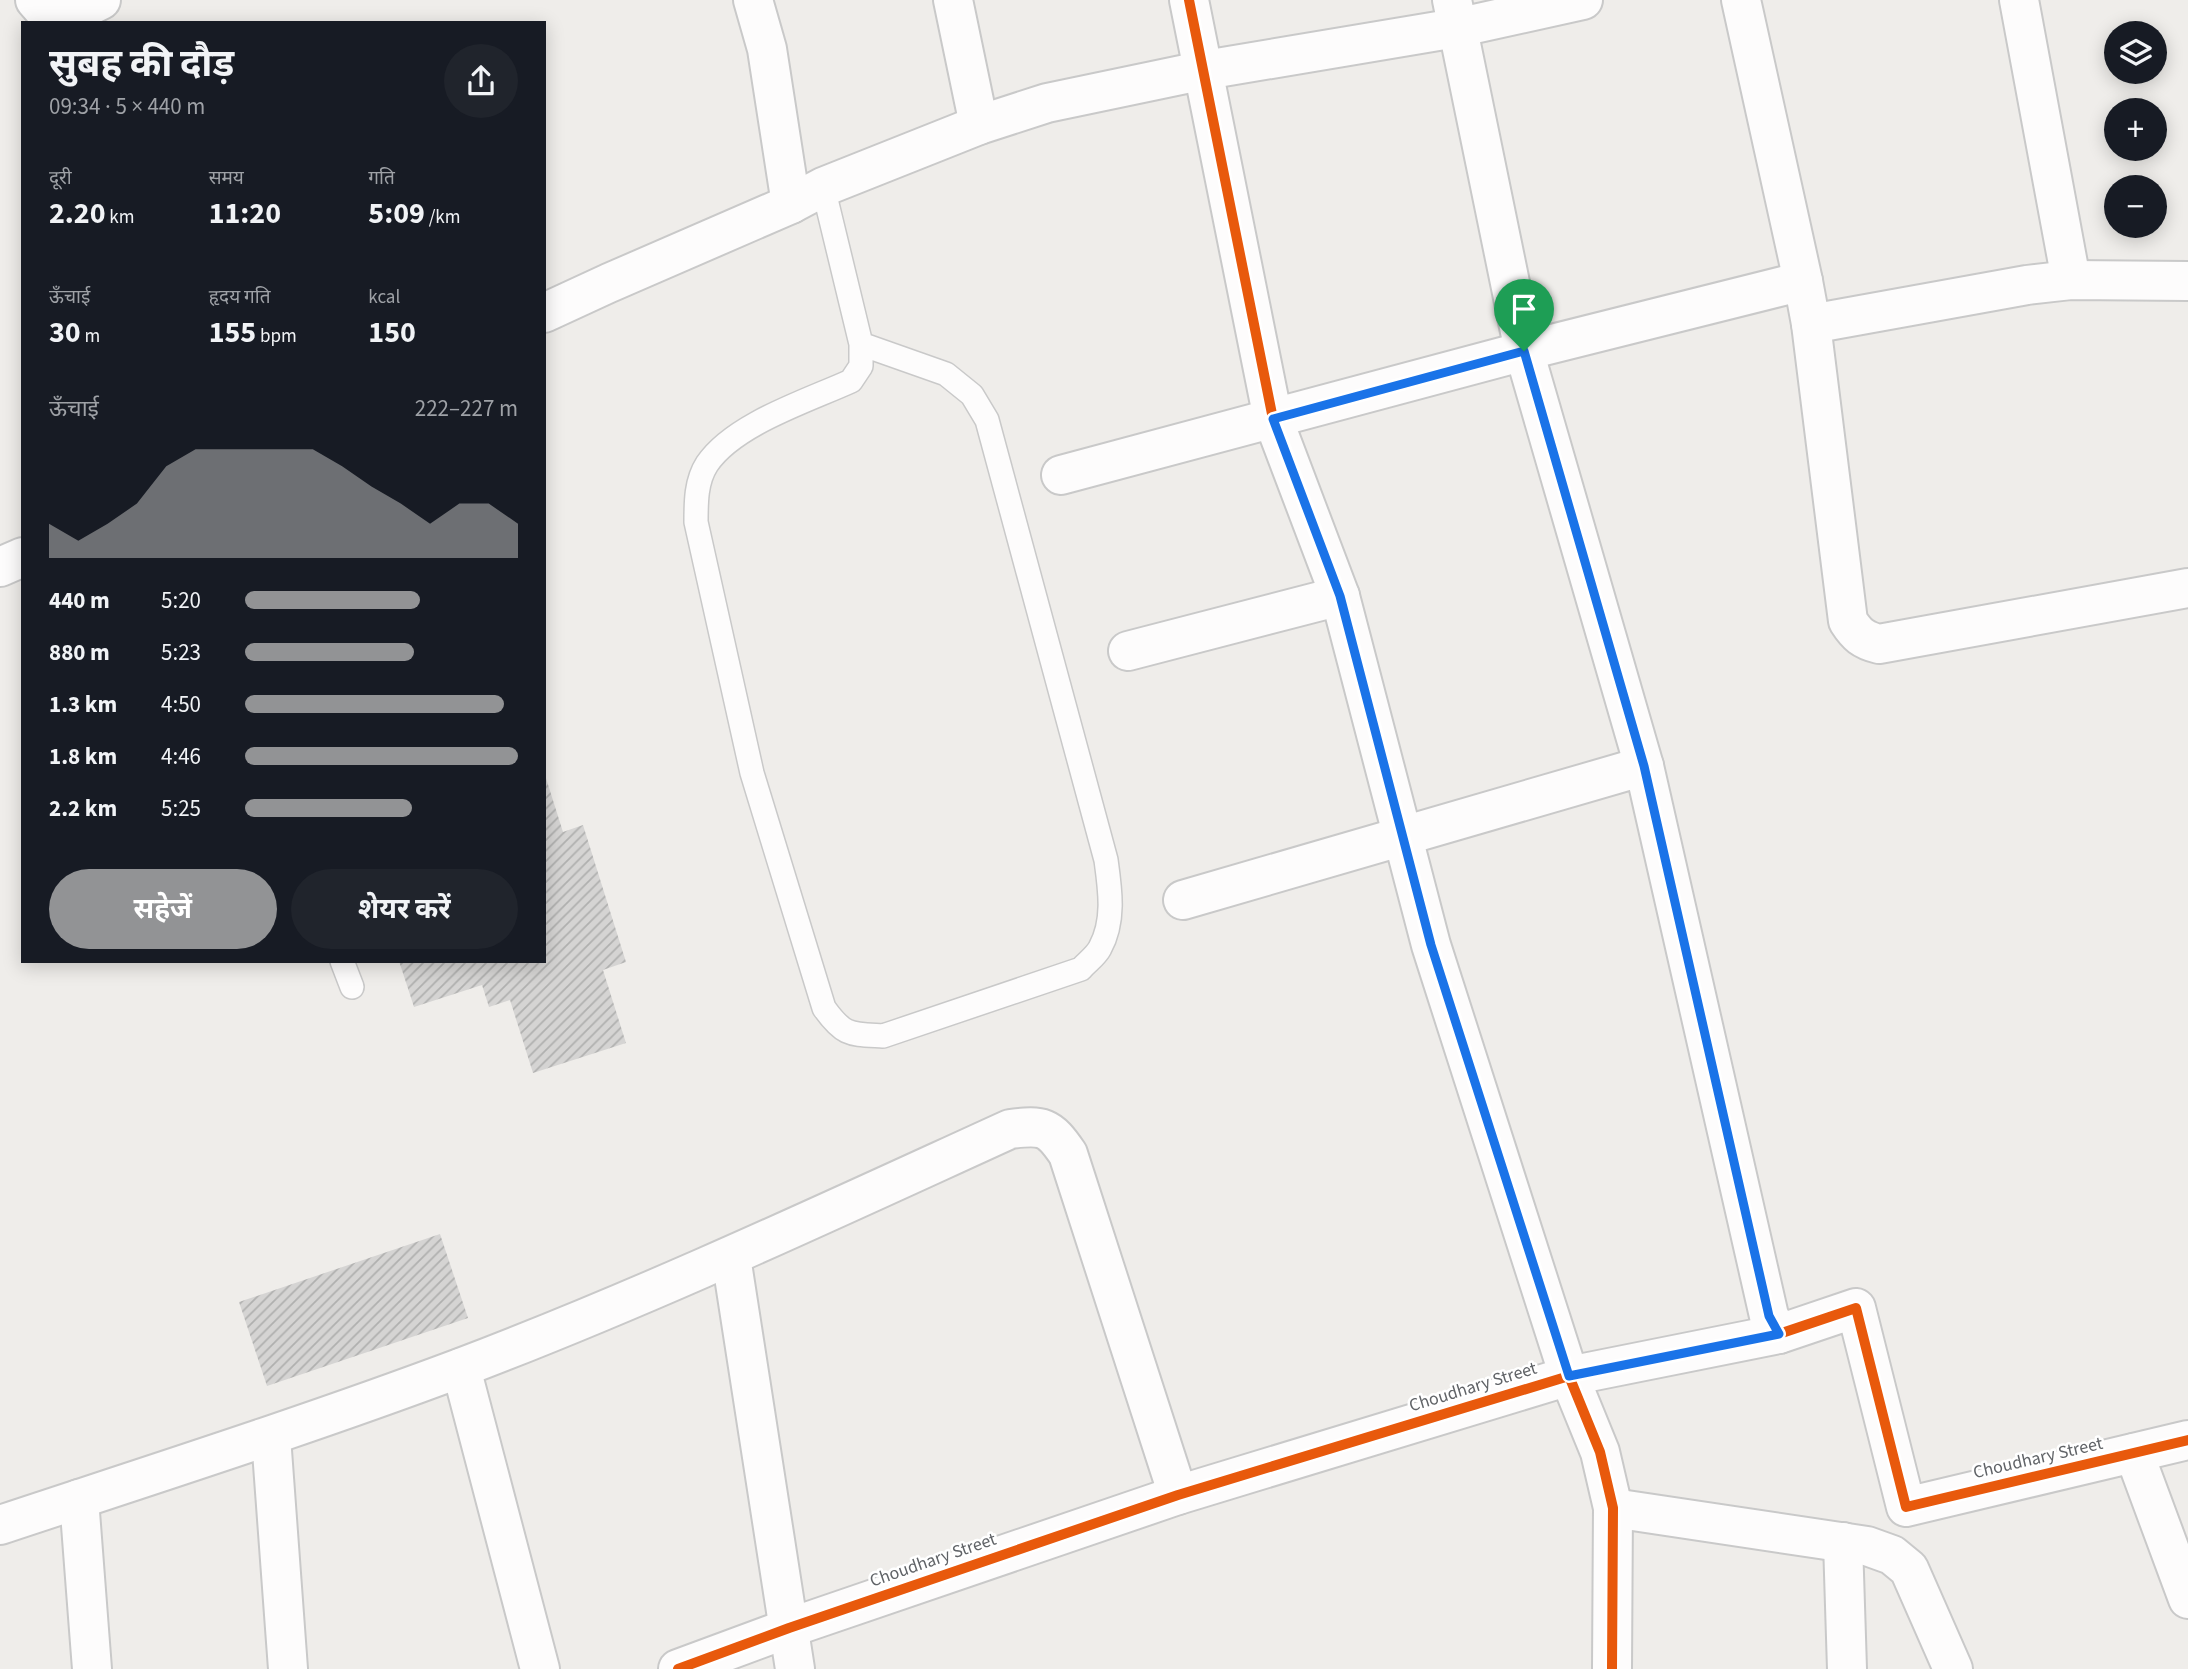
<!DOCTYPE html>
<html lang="hi">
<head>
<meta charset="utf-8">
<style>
	body { margin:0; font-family:"Source Sans 3","Noto Sans Devanagari",sans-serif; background:#20242c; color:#f1f3f6; height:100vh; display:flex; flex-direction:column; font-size:26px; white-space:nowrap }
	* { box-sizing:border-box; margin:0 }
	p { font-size:23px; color:#9ea1a6 }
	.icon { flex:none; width:38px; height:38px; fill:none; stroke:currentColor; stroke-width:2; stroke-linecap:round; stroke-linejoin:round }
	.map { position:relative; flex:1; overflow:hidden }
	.side { position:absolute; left:21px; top:21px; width:525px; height:942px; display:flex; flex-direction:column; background:#171b24; border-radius:0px; box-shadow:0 4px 18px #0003 }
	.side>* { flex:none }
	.tools { position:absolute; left:2104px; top:21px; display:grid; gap:14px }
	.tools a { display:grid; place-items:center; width:63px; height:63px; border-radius:50%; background:#171b24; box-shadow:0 4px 18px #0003; font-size:35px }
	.pin { position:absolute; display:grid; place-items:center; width:60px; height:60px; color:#fff; margin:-72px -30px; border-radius:50% 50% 50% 0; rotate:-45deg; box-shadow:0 0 7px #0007 }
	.pin .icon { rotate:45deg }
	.round { display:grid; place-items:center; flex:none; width:74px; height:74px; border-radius:37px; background:#20242c }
	.summary { display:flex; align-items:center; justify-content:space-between; height:119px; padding:0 28px }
	h1 { font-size:38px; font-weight:700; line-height:52px }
	.figures { display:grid; grid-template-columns:repeat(3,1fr); gap:10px; height:119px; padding:7px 28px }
	.figures div { display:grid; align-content:center }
	.figures b { font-size:30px; font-weight:700 }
	.figures small { font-size:19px; font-weight:400 }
	.figures p { font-size:19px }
	.chart { height:196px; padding:14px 28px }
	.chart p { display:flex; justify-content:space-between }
	.chart svg { width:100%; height:126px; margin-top:7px; fill:#929395; opacity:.7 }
	.button { display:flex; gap:14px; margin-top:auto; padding:14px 28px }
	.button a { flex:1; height:80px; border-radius:42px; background:#929395; color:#fff; font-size:28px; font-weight:700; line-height:80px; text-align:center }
	.button a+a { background:#20242c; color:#f1f3f6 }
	ul { padding:0 28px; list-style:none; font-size:23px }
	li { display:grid; grid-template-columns:112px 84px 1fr; align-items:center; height:52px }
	li i { height:18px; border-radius:9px; background:#929395 }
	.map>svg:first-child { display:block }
	.building { fill:url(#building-hatch) }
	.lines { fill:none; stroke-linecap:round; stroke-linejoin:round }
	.service-casing { stroke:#c9c9c9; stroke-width:26 }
	.minor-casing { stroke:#c9c9c9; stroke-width:42 }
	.service { stroke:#fdfcfc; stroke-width:23 }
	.minor { stroke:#fdfcfc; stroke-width:38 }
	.cycleway-casing { stroke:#fff; stroke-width:15 }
	.cycleway { stroke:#e8590c; stroke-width:10 }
	.route-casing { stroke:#fff; stroke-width:14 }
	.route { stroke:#1a73e8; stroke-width:9 }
	.labels { text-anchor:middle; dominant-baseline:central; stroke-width:5; stroke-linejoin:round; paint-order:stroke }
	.street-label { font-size:18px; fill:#606367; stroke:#fff }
</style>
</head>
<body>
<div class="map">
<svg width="2188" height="1669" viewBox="0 0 2188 1669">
	<defs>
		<pattern id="building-hatch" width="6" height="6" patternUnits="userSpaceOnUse" patternTransform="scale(1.75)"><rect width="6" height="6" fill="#d5d4d3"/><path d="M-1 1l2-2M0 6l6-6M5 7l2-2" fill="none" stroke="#b0b0af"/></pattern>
	</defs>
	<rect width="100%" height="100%" fill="#efedea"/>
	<!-- building -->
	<g class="building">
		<path d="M545 775 563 832 583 825 626 962 603 970 626 1043 533 1073 510 1000 489 1007 482 985 414 1007 399 961H544Z"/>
		<path d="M440 1234 468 1318 267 1386 239 1302Z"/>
	</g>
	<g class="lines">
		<!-- service casing -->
		<g class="service-casing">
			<g id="service">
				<path d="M823 187 861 344V366L851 381C807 401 734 424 707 464 696 481 696 502 696 522L752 773 824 1008C844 1036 850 1034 883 1036L1081 969C1087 962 1096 956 1100 948 1115 921 1110 889 1106 860L987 420 972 395 946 374 861 344"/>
				<path d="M342 961 352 987"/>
			</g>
		</g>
		<!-- minor casing -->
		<g class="minor-casing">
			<g id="minor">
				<path d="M35 0 55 23 101 0"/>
				<path d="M753 0 767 49 791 204"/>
				<path d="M953 0 979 125"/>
				<path d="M1189 0 1273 419 1340 596 1431 945 1569 1376 1600 1452 1613 1508 1612 1669"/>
				<path d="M1452 0 1524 351 1644 766 1769 1316 1779 1334"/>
				<path d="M1741 0 1803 281 1811 324 1848 621C1857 635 1863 640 1879 644L2188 588"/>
				<path d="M2019 0 2071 280"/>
				<path d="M544 313 609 283 791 204 823 187 979 125 1047 103 1205 70 1456 28 1583 0"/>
				<path d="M1811 324 2027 285 2071 280 2188 281"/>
				<path d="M1061 475 1524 351 1803 281"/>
				<path d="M0 567 23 557"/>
				<path d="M1128 651 1340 596"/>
				<path d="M1183 900 1644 766"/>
				<path d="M731 1257 795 1669"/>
				<path d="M461 1368 540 1669"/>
				<path d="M271 1437 288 1669"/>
				<path d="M2134 1453 2188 1599"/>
				<path d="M79 1499 92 1669"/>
				<path d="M1613 1508 1867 1546 1892 1555 1909 1569 1953 1669"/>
				<path d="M0 1525C154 1474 308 1425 460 1368 647 1297 828 1212 1010 1129 1043 1125 1049 1126 1068 1154L1178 1495"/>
				<path d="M1843 1542 1847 1669"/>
				<path d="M678 1669 789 1628 1178 1495 1569 1376 1779 1334 1856 1308 1906 1507 2188 1440"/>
			</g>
		</g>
		<!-- service -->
		<use href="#service" class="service"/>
		<!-- minor -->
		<use href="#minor" class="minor"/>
		<!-- cycleway casing -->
		<g class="cycleway-casing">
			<g id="cycleway">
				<path d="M1189 0 1273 419 1340 596 1431 945 1569 1376 1600 1452 1613 1508 1612 1669"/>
				<path d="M678 1669 789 1628 1178 1495 1569 1376 1779 1334 1856 1308 1906 1507 2188 1440"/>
			</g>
		</g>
		<!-- cycleway -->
		<use href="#cycleway" class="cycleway"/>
	</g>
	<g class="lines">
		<!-- route casing -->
		<g class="route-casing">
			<path id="route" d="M1524 351 1644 766 1769 1316 1779 1334 1569 1376 1431 945 1340 596 1273 419Z"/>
		</g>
		<!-- route -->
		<use href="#route" class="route"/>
	</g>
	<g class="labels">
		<!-- street labels -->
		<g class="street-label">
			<text transform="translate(1473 1387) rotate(-17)">Choudhary Street</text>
			<text transform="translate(2038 1458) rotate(-13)">Choudhary Street</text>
			<text transform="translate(933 1560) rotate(-19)">Choudhary Street</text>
		</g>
	</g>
</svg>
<div class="tools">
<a><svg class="icon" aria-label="layers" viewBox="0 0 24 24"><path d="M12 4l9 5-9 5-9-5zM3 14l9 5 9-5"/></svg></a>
<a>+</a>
<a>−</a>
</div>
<div class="pin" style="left:1524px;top:351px;background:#1e9e55"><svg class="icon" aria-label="arrive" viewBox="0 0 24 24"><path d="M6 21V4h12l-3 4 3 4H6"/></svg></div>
<section class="side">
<div class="summary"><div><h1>सुबह की दौड़</h1><p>09:34 · 5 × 440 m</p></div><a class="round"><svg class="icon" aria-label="share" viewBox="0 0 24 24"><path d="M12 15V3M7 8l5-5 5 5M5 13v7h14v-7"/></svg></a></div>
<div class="figures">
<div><p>दूरी</p><b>2.20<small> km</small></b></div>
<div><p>समय</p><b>11:20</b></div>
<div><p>गति</p><b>5:09<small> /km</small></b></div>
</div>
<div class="figures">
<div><p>ऊँचाई</p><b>30<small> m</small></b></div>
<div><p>हृदय गति</p><b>155<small> bpm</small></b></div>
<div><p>kcal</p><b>150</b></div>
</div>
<div class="chart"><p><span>ऊँचाई</span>222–227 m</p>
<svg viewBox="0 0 160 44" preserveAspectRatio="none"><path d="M0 44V32L10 38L20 32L30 25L40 12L50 6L60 6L70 6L80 6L90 6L100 12L110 19L120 25L130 32L140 25L150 25L160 32V44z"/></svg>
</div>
<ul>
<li><b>440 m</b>5:20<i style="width:64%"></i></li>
<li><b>880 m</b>5:23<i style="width:62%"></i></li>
<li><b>1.3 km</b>4:50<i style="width:95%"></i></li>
<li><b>1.8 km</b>4:46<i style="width:100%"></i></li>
<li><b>2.2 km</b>5:25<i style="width:61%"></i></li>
</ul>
<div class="button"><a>सहेजें</a><a>शेयर करें</a></div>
</section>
</div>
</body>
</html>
